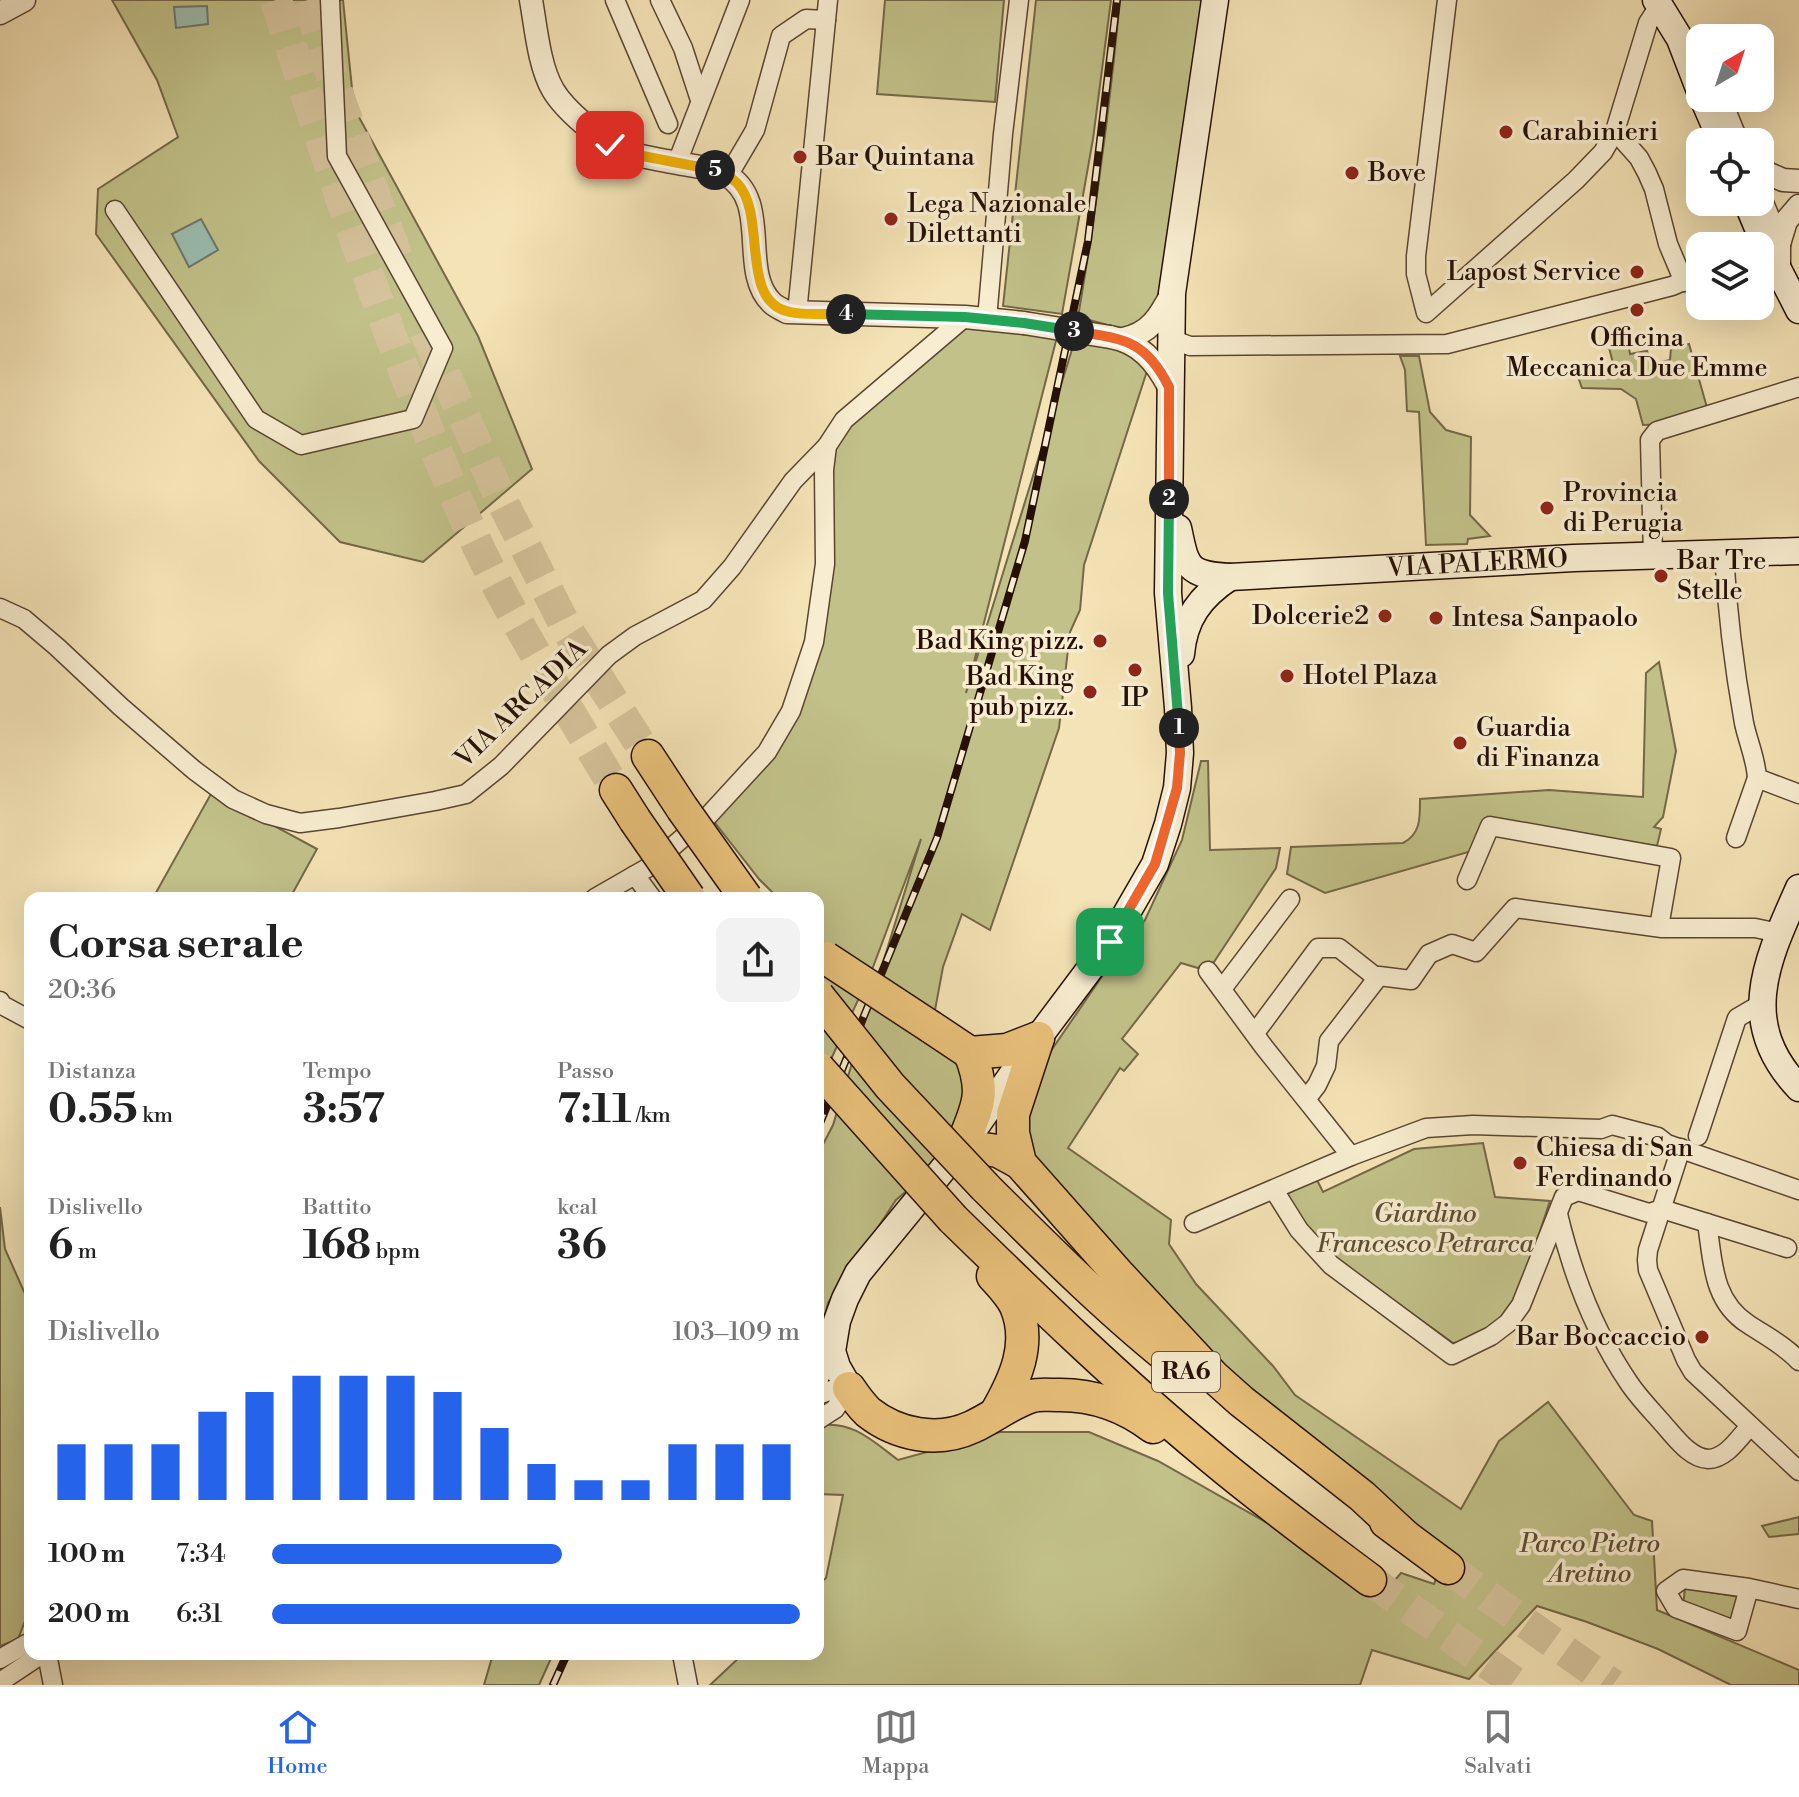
<!DOCTYPE html>
<html lang="it">
<head>
<meta charset="utf-8">
<style>
	body { margin:0; font-family:"Libre Bodoni",serif; background:#f2f2f2; color:#222; height:100vh; display:flex; flex-direction:column; font-size:30px; white-space:nowrap }
	* { box-sizing:border-box; margin:0 }
	p { font-size:26px; color:#767676 }
	.icon { flex:none; width:44px; height:44px; fill:none; stroke:currentColor; stroke-width:2; stroke-linecap:round; stroke-linejoin:round }
	.map { position:relative; flex:1; overflow:hidden }
	.details { position:absolute; left:24px; top:892px; width:800px; height:768px; display:flex; flex-direction:column; background:#fff; border-radius:16px; box-shadow:0 8px 32px #0002 }
	.details>* { flex:none }
	.needle { width:52px; rotate:39deg }
	.controls { position:absolute; left:1686px; top:24px; display:grid; gap:16px }
	.controls a { display:grid; place-items:center; width:88px; height:88px; border-radius:16px; background:#fff; box-shadow:0 8px 32px #0002; font-size:40px }
	.pin { position:absolute; display:grid; place-items:center; width:68px; height:68px; color:#fff; margin:-34px; border-radius:16px; box-shadow:0 4px 12px #0006 }
	.km { position:absolute; width:40px; height:40px; margin:-20px; border-radius:50%; background:#222; color:#fff; font-size:22px; line-height:40px; text-align:center }
	.round { display:grid; place-items:center; flex:none; width:84px; height:84px; border-radius:16px; background:#f2f2f2 }
	.overview { display:flex; align-items:center; justify-content:space-between; height:136px; padding:0 24px }
	h1 { font-size:44px; font-weight:700; line-height:60px }
	.stats { display:grid; grid-template-columns:repeat(3,1fr); gap:12px; height:136px; padding:8px 24px }
	.stats div { display:grid; align-content:center }
	.stats b { font-size:40px; font-weight:700 }
	.stats small { font-size:22px; font-weight:400 }
	.stats p { font-size:22px }
	.chart { height:224px; padding:16px 24px }
	.chart p { display:flex; justify-content:space-between }
	.chart svg { width:100%; height:144px; margin-top:8px; stroke:#2563eb; stroke-width:6 }
	ul { padding:0 24px; list-style:none; font-size:26px }
	li { display:grid; grid-template-columns:128px 96px 1fr; align-items:center; height:60px }
	li i { height:20px; border-radius:10px; background:#2563eb }
	.tab-bar { display:flex; justify-content:space-around; align-items:center; height:112px; border-top:2px solid #e0e0e0; background:#fff; font-size:22px; color:#767676 }
	.tab-bar a { display:grid; justify-items:center; gap:4px }
	.tab-bar .active { color:#2563eb }
	.map>svg:first-child { display:block }
	.green { fill:#c2c189; stroke:#746847; stroke-width:2 }
	.water { fill:#9cbeb0; stroke:#6d786c; stroke-width:2 }
	.lines { fill:none; stroke-linecap:round; stroke-linejoin:round }
	.motorway-tunnel { stroke:#d5c39b; stroke-width:32; stroke-dasharray:32 16; stroke-linecap:butt }
	.minor-casing { stroke:#5a4531; stroke-width:21 }
	.tertiary-casing { stroke:#5a4531; stroke-width:25 }
	.secondary-casing { stroke:#261005; stroke-width:29 }
	.motorway-casing { stroke:#261005; stroke-width:35 }
	.minor { stroke:#f8edd0; stroke-width:18 }
	.tertiary { stroke:#f8edd0; stroke-width:22 }
	.secondary { stroke:#f8edd0; stroke-width:26 }
	.motorway { stroke:#eac27b; stroke-width:32 }
	.rail-casing { stroke:#261005; stroke-width:8 }
	.rail { stroke:#f8edd0; stroke-width:5; stroke-dasharray:15; stroke-linecap:butt }
	.tertiary-bridge-casing { stroke:#5a4531; stroke-width:25; stroke-linecap:butt }
	.motorway-bridge-casing { stroke:#261005; stroke-width:35; stroke-linecap:butt }
	.tertiary-bridge { stroke:#f8edd0; stroke-width:22 }
	.motorway-bridge { stroke:#eac27b; stroke-width:32 }
	.split-1-casing { stroke:#fff; stroke-width:16 }
	.split-2-casing { stroke:#fff; stroke-width:16 }
	.split-3-casing { stroke:#fff; stroke-width:16 }
	.split-4-casing { stroke:#fff; stroke-width:16 }
	.split-5-casing { stroke:#fff; stroke-width:16 }
	.split-6-casing { stroke:#fff; stroke-width:16 }
	.split-1 { stroke:#f0652b; stroke-width:10 }
	.split-2 { stroke:#22a559; stroke-width:10 }
	.split-3 { stroke:#f0652b; stroke-width:10 }
	.split-4 { stroke:#22a559; stroke-width:10 }
	.split-5 { stroke:#f5b400; stroke-width:10 }
	.split-6 { stroke:#f5b400; stroke-width:10 }
	.poi-dot { fill:#8f2418; stroke:#f8edd0; stroke-width:3 }
	.labels { text-anchor:middle; dominant-baseline:central; stroke-width:7; stroke-linejoin:round; paint-order:stroke }
	.shield { fill:#f8edd0; stroke:#655242; stroke-width:2 }
	.shield-label { font-size:24px; font-weight:bold; fill:#261005 }
	.poi-label { font-size:26px; fill:#261005; stroke:#f8edd0; text-anchor:start }
	.street-label { font-size:26px; fill:#261005; stroke:#f8edd0 }
	.park-label { font-size:26px; font-style:italic; fill:#5d4e33; stroke:#f8edd0 }
</style>
</head>
<body>
<div class="map">
<svg width="1799" height="1685" viewBox="0 0 1799 1685">
	<rect width="100%" height="100%" fill="#f4e3b6"/>
	<filter id="stains"><feTurbulence type="fractalNoise" baseFrequency=".0025" numOctaves="4"/><feColorMatrix values="0 0 0 0 .2 0 0 0 0 .09 0 0 0 0 .02 0 0 0 .5 -.17"/></filter>
	<radialGradient id="worn" r=".72"><stop offset=".6" stop-color="#630" stop-opacity="0"/><stop offset="1" stop-color="#630" stop-opacity=".3"/></radialGradient>
	<!-- green -->
	<g class="green">
		<path d="M112 0H343L354 108 478 336 532 469 423 562 340 542 259 461 96 234 98 189 178 137 157 80Z"/>
		<path d="M885 0H1004L995 102 877 94Z"/>
		<path d="M1036 0H1111L1093 139 1062 314 1003 306Z"/>
		<path d="M1120 0H1210L1168 289 1137 329 1119 328 1078 317C1096 212 1110 106 1120 0Z"/>
		<path d="M965 317 1059 329 966 693 1074 343 1117 348 1148 368 1084 565 1080 610 1070 632 1059 728 990 930 962 914 943 967 930 1037 961 1060 972 1093 938 1164 896 1200 828 1303 818 1345V1154L833 1125 921 839 873 967 818 1088V968L828 947 818 937V898H778L759 879 709 815 767 752 814 642 827 446Z"/>
		<path d="M1626 331 1630 354 1647 351 1652 364 1670 360 1671 348 1689 344 1708 411 1666 424 1643 425 1636 399 1621 389 1582 388 1578 377 1614 367 1605 332Z"/>
		<path d="M1400 356H1419L1430 412 1446 430 1471 437 1470 515 1490 536 1468 539 1467 544 1426 545 1419 412 1407 411 1405 370Z"/>
		<path d="M1659 662 1676 751 1663 817 1654 827 1661 829 1657 846 1523 826 1489 823 1479 849 1325 893 1287 874 1291 847 1403 843C1421 834 1420 817 1420 799L1549 790 1643 797 1646 673Z"/>
		<path d="M1201 761H1208L1210 850 1280 848 1276 868 1208 971 1181 963 1122 1039 1138 1054 1124 1071 1120 1068 1068 1148 1171 1220 1169 1244 1196 1284 1273 1366 1295 1395 1461 1509 1499 1441 1548 1402 1634 1515 1652 1521 1657 1610 1799 1670V1685H1731L1658 1649 1587 1622 1537 1606 1469 1679 1372 1650 1360 1685H710L743 1654H818V1585L826 1578 843 1495 818 1494V1426C851 1419 874 1442 898 1460L1000 1432H1089L1158 1461 1299 1541 1376 1602 1401 1573 1434 1584 1445 1552 1235 1391 1051 1186 1017 1134 1033 1077 1105 972 1145 920 1182 840Z"/>
		<path d="M212 792 317 849 290 898H153Z"/>
		<path d="M1483 1143 1495 1197 1550 1201C1539 1233 1526 1280 1510 1307 1498 1326 1474 1340 1453 1343L1336 1259 1305 1227 1287 1194 1316 1178 1323 1192 1414 1149Z"/>
		<path d="M0 1207 5 1249 30 1305V1608L18 1639 0 1646Z"/>
		<path d="M1799 1517V1534L1769 1537 1762 1526Z"/>
		<path d="M1685 1588 1740 1597 1734 1620 1683 1606Z"/>
		<path d="M493 1654H553L539 1685H484Z"/>
	</g>
	<!-- water -->
	<g class="water">
		<path d="M207 6 208 24 176 28 174 7Z"/>
		<path d="M201 219 218 250 189 267 172 234Z"/>
	</g>
	<g class="lines">
		<!-- motorway-tunnel -->
		<g class="motorway-tunnel">
			<path d="M276 0C321 141 367 281 423 418 446 476 471 535 500 590 536 658 577 724 616 790"/>
			<path d="M308 0 340 101 400 265"/>
			<path d="M425 331 500 497 568 631 648 756"/>
			<path d="M1448 1568 1613 1685"/>
			<path d="M1370 1580 1518 1685"/>
		</g>
		<!-- minor casing -->
		<g class="minor-casing">
			<g id="minor">
				<path d="M615 0 668 124"/>
				<path d="M660 0 683 48 700 100"/>
				<path d="M1447 0 1416 256V274L1426 313 1576 180 1603 152 1615 131 1648 23 1659 6"/>
				<path d="M1615 131 1639 158 1647 173 1654 189 1668 244 1684 282"/>
				<path d="M677 163 740 0"/>
				<path d="M728 176 755 130 781 36 806 19 826 20"/>
				<path d="M115 210 256 419 301 445 413 419 443 348 337 156 330 0"/>
				<path d="M797 313 828 0"/>
				<path d="M987 319 1003 134 1019 0"/>
				<path d="M1171 339 1190 346 1447 344 1672 286 1700 274"/>
				<path d="M1724 553C1727 610 1734 667 1744 723 1748 742 1756 759 1757 778L1799 794"/>
				<path d="M1653 555 1650 440 1657 431 1799 387"/>
				<path d="M0 608 24 619 57 647 121 707 194 770 233 799 266 814 300 823 339 818 435 801 466 794 501 766 609 655 635 636 703 600 732 567 793 481 827 446"/>
				<path d="M1736 838 1757 778"/>
				<path d="M635 875 652 898"/>
				<path d="M1467 880 1490 826 1671 858 1659 927"/>
				<path d="M595 898 649 867 709 815 767 752 791 711 814 642 825 564 824 470 827 446 844 420 965 317"/>
				<path d="M1208 971 1264 1047 1351 1156"/>
				<path d="M1222 989 1290 899"/>
				<path d="M0 1001 2 1005 30 1020"/>
				<path d="M1255 1033 1318 948H1339L1377 978"/>
				<path d="M1307 1098 1317 1085 1326 1066 1329 1041 1379 976 1411 980 1429 954 1452 944 1476 952 1515 908 1662 928H1755L1779 933"/>
				<path d="M1698 1136 1737 1018 1761 1004"/>
				<path d="M1681 1148 1648 1250 1647 1260 1648 1270 1686 1360 1693 1372 1799 1471"/>
				<path d="M1274 1190 1299 1230 1331 1265 1452 1355 1491 1336 1508 1323 1521 1305 1564 1197 1578 1191 1649 1213 1662 1209 1707 1223C1713 1261 1712 1301 1748 1324 1766 1336 1784 1345 1799 1361"/>
				<path d="M1558 1214C1572 1273 1595 1333 1629 1383 1639 1398 1653 1412 1665 1426 1676 1438 1690 1458 1708 1459 1726 1459 1739 1438 1750 1426"/>
				<path d="M1194 1223 1351 1156 1426 1128 1473 1125 1601 1129 1612 1125 1658 1137 1667 1144 1799 1190"/>
				<path d="M1707 1223 1787 1248"/>
				<path d="M818 1381 832 1351"/>
				<path d="M818 1395 837 1388H849L835 1409 818 1420"/>
				<path d="M1749 1588 1737 1631 1676 1608 1666 1591 1683 1579 1749 1588 1799 1599"/>
				<path d="M47 1654 53 1685"/>
				<path d="M682 1654 688 1685"/>
				<path d="M0 1659 26 1644 30 1646"/>
				<path d="M0 1682 42 1654"/>
			</g>
		</g>
		<!-- tertiary casing -->
		<g class="tertiary-casing">
			<g id="tertiary">
				<path d="M531 0C536 28 539 66 553 90 566 112 601 139 622 152 641 156 659 160 677 163 693 166 710 167 725 174 773 200 738 271 772 303 776 307 782 309 787 312L965 317 1024 323"/>
				<path d="M0 13 24 0"/>
				<path d="M1719 98 1737 142"/>
				<path d="M1760 170 1783 180 1799 181"/>
				<path d="M1760 198 1779 244V265"/>
				<path d="M1779 244 1786 221 1799 206"/>
				<path d="M1110 337C1140 342 1156 362 1169 387"/>
				<path d="M1123 339C1150 334 1160 316 1172 293"/>
			</g>
		</g>
		<!-- secondary casing -->
		<g class="secondary-casing">
			<g id="secondary">
				<path d="M1656 0 1680 39 1700 91"/>
				<path d="M1703 98 1722 142"/>
				<path d="M1747 202 1763 240 1799 310"/>
				<path id="s1" d="M1178 528C1186 567 1187 575 1230 577L1574 558 1799 551"/>
				<path d="M1181 654C1184 618 1201 596 1230 577"/>
				<path d="M1799 888C1767 960 1736 1022 1799 1088"/>
				<path d="M849 1388 837 1367 832 1351 837 1321 845 1299 858 1273 962 1146 1038 1038 1110 942 1155 864 1168 824 1177 788 1180 753 1178 708 1168 593 1172 293 1215 0"/>
			</g>
		</g>
		<!-- motorway casing -->
		<g class="motorway-casing">
			<g id="motorway">
				<path d="M648 756 682 808"/>
				<path d="M616 790 635 820"/>
				<path d="M931 1027 970 1053 1007 1050 1038 1038"/>
				<path d="M1038 1038 1013 1114V1133L1020 1163 1120 1276 1213 1376 1241 1401 1362 1496 1404 1535"/>
				<path d="M970 1053C987 1095 977 1107 962 1146L998 1151 1020 1163"/>
				<path d="M985 1187C1049 1251 1114 1316 1186 1372"/>
				<path d="M953 1219C1035 1299 1117 1379 1205 1452 1258 1497 1314 1538 1370 1580"/>
				<path d="M993 1276C1001 1285 1011 1295 1016 1306 1032 1344 1015 1380 996 1413"/>
				<path d="M849 1388C855 1397 861 1405 868 1412 897 1435 938 1443 972 1427 992 1418 1010 1403 1032 1396 1039 1394 1048 1395 1056 1395 1093 1394 1124 1405 1153 1427"/>
				<path d="M1386 1522 1448 1568"/>
			</g>
		</g>
		<!-- minor -->
		<use href="#minor" class="minor"/>
		<!-- tertiary -->
		<use href="#tertiary" class="tertiary"/>
		<!-- secondary -->
		<use href="#secondary" class="secondary"/>
		<!-- motorway -->
		<use href="#motorway" class="motorway"/>
		<!-- rail casing -->
		<g class="rail-casing">
			<g id="rail">
				<path d="M818 1128 937 838 1025 541 1088 241 1117 0"/>
				<path d="M553 1685 567 1654"/>
			</g>
		</g>
		<!-- rail -->
		<use href="#rail" class="rail"/>
		<!-- tertiary-bridge casing -->
		<g class="tertiary-bridge-casing">
			<path id="tertiary-bridge" d="M1024 323 1110 337"/>
		</g>
		<!-- motorway-bridge casing -->
		<g class="motorway-bridge-casing">
			<g id="motorway-bridge">
				<path d="M682 808 746 898"/>
				<path d="M635 820 689 898"/>
				<path d="M826 958 931 1027"/>
				<path d="M818 996 890 1086 985 1187"/>
				<path d="M818 1068 953 1219"/>
			</g>
		</g>
		<!-- tertiary-bridge -->
		<use href="#tertiary-bridge" class="tertiary-bridge"/>
		<!-- motorway-bridge -->
		<use href="#motorway-bridge" class="motorway-bridge"/>
	</g>
	<g class="lines">
		<!-- split-1 casing -->
		<g class="split-1-casing">
			<path id="split-1" d="M1110 942 1155 864 1160 847 1177 788 1180 753 1179 728"/>
		</g>
		<!-- split-2 casing -->
		<g class="split-2-casing">
			<path id="split-2" d="M1169 499 1168 593 1179 728"/>
		</g>
		<!-- split-3 casing -->
		<g class="split-3-casing">
			<path id="split-3" d="M1074 331C1123 339 1145 339 1169 387V499"/>
		</g>
		<!-- split-4 casing -->
		<g class="split-4-casing">
			<path id="split-4" d="M846 314 965 317 1024 323 1074 331"/>
		</g>
		<!-- split-5 casing -->
		<g class="split-5-casing">
			<path id="split-5" d="M715 170C723 173 731 177 737 183 768 215 738 302 790 312 807 316 828 313 846 314"/>
		</g>
		<!-- split-6 casing -->
		<g class="split-6-casing">
			<path id="split-6" d="M610 145 622 152 715 170"/>
		</g>
		<!-- split-1 -->
		<use href="#split-1" class="split-1"/>
		<!-- split-2 -->
		<use href="#split-2" class="split-2"/>
		<!-- split-3 -->
		<use href="#split-3" class="split-3"/>
		<!-- split-4 -->
		<use href="#split-4" class="split-4"/>
		<!-- split-5 -->
		<use href="#split-5" class="split-5"/>
		<!-- split-6 -->
		<use href="#split-6" class="split-6"/>
	</g>
	<!-- markers -->
	<g class="poi-dot">
		<circle cx="1506" cy="132" r="8"/>
		<circle cx="800" cy="157" r="8"/>
		<circle cx="1352" cy="173" r="8"/>
		<circle cx="891" cy="219" r="8"/>
		<circle cx="1637" cy="272" r="8"/>
		<circle cx="1637" cy="310" r="8"/>
		<circle cx="1547" cy="508" r="8"/>
		<circle cx="1661" cy="576" r="8"/>
		<circle cx="1385" cy="616" r="8"/>
		<circle cx="1436" cy="618" r="8"/>
		<circle cx="1100" cy="641" r="8"/>
		<circle cx="1135" cy="670" r="8"/>
		<circle cx="1287" cy="676" r="8"/>
		<circle cx="1090" cy="692" r="8"/>
		<circle cx="1460" cy="743" r="8"/>
		<circle cx="1520" cy="1163" r="8"/>
		<circle cx="1702" cy="1337" r="8"/>
	</g>
	<g class="labels">
		<!-- shield labels -->
		<rect class="shield" x="1152" y="1352" width="68" height="40" rx="6"/>
		<g class="shield-label">
			<text x="1186" y="1372">RA6</text>
		</g>
		<!-- poi labels -->
		<g class="poi-label">
			<text x="1522" y="132">Carabinieri</text>
			<text x="816" y="157">Bar Quintana</text>
			<text x="1368" y="173">Bove</text>
			<text x="907" y="204">Lega Nazionale<tspan x="907" dy="30">Dilettanti</tspan></text>
			<text x="1621" y="272" text-anchor="end">Lapost Service</text>
			<text x="1637" y="338" text-anchor="middle">Officina<tspan x="1637" dy="30">Meccanica Due Emme</tspan></text>
			<text x="1563" y="493">Provincia<tspan x="1563" dy="30">di Perugia</tspan></text>
			<text x="1677" y="561">Bar Tre<tspan x="1677" dy="30">Stelle</tspan></text>
			<text x="1369" y="616" text-anchor="end">Dolcerie2</text>
			<text x="1452" y="618">Intesa Sanpaolo</text>
			<text x="1084" y="641" text-anchor="end">Bad King pizz.</text>
			<text x="1303" y="676">Hotel Plaza</text>
			<text x="1074" y="677" text-anchor="end">Bad King<tspan x="1074" dy="30">pub pizz.</tspan></text>
			<text x="1135" y="698" text-anchor="middle">IP</text>
			<text x="1476" y="728">Guardia<tspan x="1476" dy="30">di Finanza</tspan></text>
			<text x="1536" y="1148">Chiesa di San<tspan x="1536" dy="30">Ferdinando</tspan></text>
			<text x="1686" y="1337" text-anchor="end">Bar Boccaccio</text>
		</g>
		<!-- street labels -->
		<g class="street-label">
			<text stroke="none"><textPath href="#s1" startOffset="330">VIA PALERMO</textPath></text>
			<text transform="translate(521 704) rotate(-44)">VIA ARCADIA</text>
		</g>
		<!-- park labels -->
		<g class="park-label">
			<text x="1425" y="1214">Giardino<tspan x="1425" dy="30">Francesco Petrarca</tspan></text>
			<text x="1590" y="1544">Parco Pietro<tspan x="1590" dy="30">Aretino</tspan></text>
		</g>
	</g>
	<rect width="100%" height="100%" filter="url(#stains)"/>
	<rect width="100%" height="100%" fill="url(#worn)"/>
</svg>
<div class="controls">
<a><svg class="needle" viewBox="-14 -14 28 28"><path d="M0-13l5 13h-10z" fill="#e53935"/><path d="M0 13l5-13h-10z" fill="#767676"/></svg></a>
<a><svg class="icon" aria-label="locate" viewBox="0 0 24 24"><circle cx="12" cy="12" r="6"/><path d="M12 2v4M12 18v4M2 12h4M18 12h4"/></svg></a>
<a><svg class="icon" aria-label="layers" viewBox="0 0 24 24"><path d="M12 4l9 5-9 5-9-5zM3 14l9 5 9-5"/></svg></a>
</div>
<div class="pin" style="left:1110px;top:942px;background:#1e9e55"><svg class="icon" aria-label="arrive" viewBox="0 0 24 24"><path d="M6 21V4h12l-3 4 3 4H6"/></svg></div>
<div class="pin" style="left:610px;top:145px;background:#d93025"><svg class="icon" aria-label="check" viewBox="0 0 24 24"><path d="M5 12l5 5 9-10"/></svg></div>
<b class="km" style="left:1179px;top:728px">1</b>
<b class="km" style="left:1169px;top:499px">2</b>
<b class="km" style="left:1074px;top:331px">3</b>
<b class="km" style="left:846px;top:314px">4</b>
<b class="km" style="left:715px;top:170px">5</b>
<section class="details">
<div class="overview"><div><h1>Corsa serale</h1><p>20:36</p></div><a class="round"><svg class="icon" aria-label="share" viewBox="0 0 24 24"><path d="M12 15V3M7 8l5-5 5 5M5 13v7h14v-7"/></svg></a></div>
<div class="stats">
<div><p>Distanza</p><b>0.55<small> km</small></b></div>
<div><p>Tempo</p><b>3:57</b></div>
<div><p>Passo</p><b>7:11<small> /km</small></b></div>
</div>
<div class="stats">
<div><p>Dislivello</p><b>6<small> m</small></b></div>
<div><p>Battito</p><b>168<small> bpm</small></b></div>
<div><p>kcal</p><b>36</b></div>
</div>
<div class="chart"><p><span>Dislivello</span>103–109 m</p>
<svg viewBox="0 0 160 44" preserveAspectRatio="none"><path d="M5 44V27M15 44V27M25 44V27M35 44V17M45 44V11M55 44V6M65 44V6M75 44V6M85 44V11M95 44V22M105 44V33M115 44V38M125 44V38M135 44V27M145 44V27M155 44V27"/></svg>
</div>
<ul>
<li><b>100 m</b>7:34<i style="width:55%"></i></li>
<li><b>200 m</b>6:31<i style="width:100%"></i></li>
</ul>
</section>
</div>
<nav class="tab-bar">
<a class="active"><svg class="icon" aria-label="home" viewBox="0 0 24 24"><path d="M3 11l9-7 9 7M6 9v11h12V9"/></svg>Home</a>
<a><svg class="icon" aria-label="map" viewBox="0 0 24 24"><path d="M3 6l6-2 6 2 6-2v14l-6 2-6-2-6 2zM9 4v14M15 6v14"/></svg>Mappa</a>
<a><svg class="icon" aria-label="saved" viewBox="0 0 24 24"><path d="M7 4h10v16l-5-4-5 4z"/></svg>Salvati</a>
</nav>
</body>
</html>
